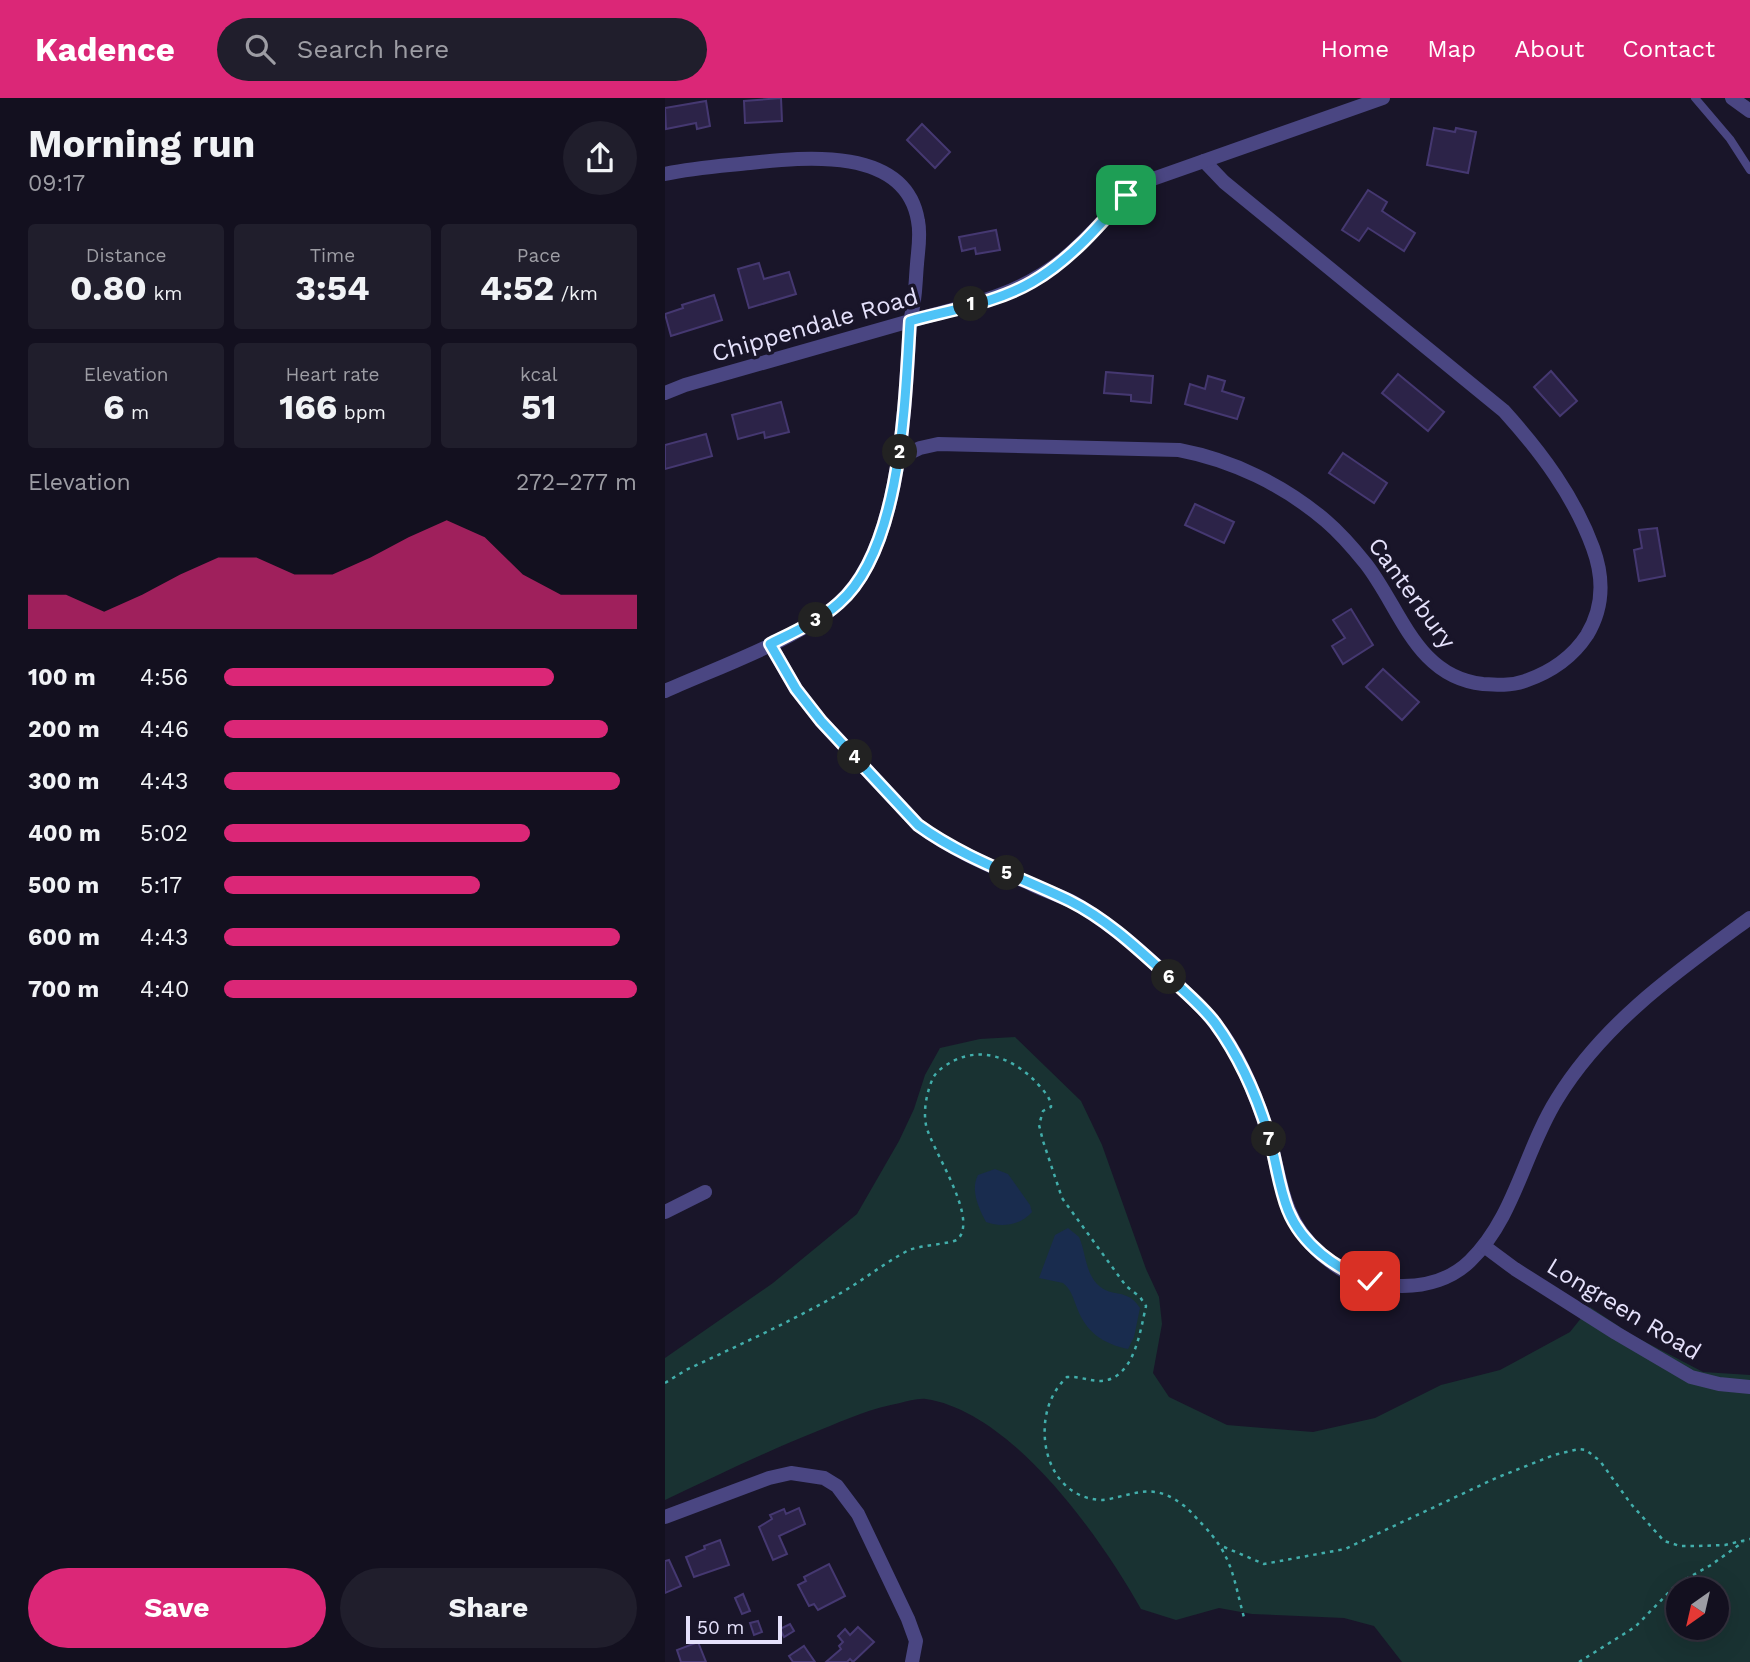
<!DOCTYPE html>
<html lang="en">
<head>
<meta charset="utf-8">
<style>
	body { margin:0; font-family:"Work Sans",sans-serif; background:#201e2c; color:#f1f3f6; height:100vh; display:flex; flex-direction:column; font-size:26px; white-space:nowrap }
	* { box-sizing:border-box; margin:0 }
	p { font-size:23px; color:#9d9da4 }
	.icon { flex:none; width:38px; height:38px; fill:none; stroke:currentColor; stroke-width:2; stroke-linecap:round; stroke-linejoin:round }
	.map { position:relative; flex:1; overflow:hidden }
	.panel { display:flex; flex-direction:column; background:#13101f; width:665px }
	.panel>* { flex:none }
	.needle { width:46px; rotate:214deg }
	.buttons { position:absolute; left:1001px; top:1479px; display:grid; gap:14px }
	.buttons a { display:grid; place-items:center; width:63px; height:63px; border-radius:50%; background:#13101f; box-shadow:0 7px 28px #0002,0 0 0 2px #32303d; font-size:35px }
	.scale { position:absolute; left:21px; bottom:18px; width:96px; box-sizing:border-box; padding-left:7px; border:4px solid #e5e1fb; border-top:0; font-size:19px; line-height:24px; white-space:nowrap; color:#e5e1fb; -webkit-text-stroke:5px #191529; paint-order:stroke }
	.pin { position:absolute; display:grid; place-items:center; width:60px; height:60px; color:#fff; margin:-30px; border-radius:14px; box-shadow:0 4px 10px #0006 }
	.km { position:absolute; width:35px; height:35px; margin:-18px; border-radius:50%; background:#222; color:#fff; font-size:19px; line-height:35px; text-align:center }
	.round { display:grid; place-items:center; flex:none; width:74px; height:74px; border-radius:37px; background:#201e2c }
	.headline { display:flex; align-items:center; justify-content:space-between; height:119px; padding:0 28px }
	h1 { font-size:38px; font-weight:700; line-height:52px }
	.stats { display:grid; grid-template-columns:repeat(3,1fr); gap:10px; height:119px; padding:7px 28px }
	.stats div { display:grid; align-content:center; border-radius:7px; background:#201e2c; text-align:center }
	.stats b { font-size:35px; font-weight:700 }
	.stats small { font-size:19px; font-weight:400 }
	.stats p { font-size:19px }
	.chart { height:196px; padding:14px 28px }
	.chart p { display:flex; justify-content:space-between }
	.chart svg { width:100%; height:126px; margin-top:7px; fill:#db2777; opacity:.7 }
	.button { display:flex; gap:14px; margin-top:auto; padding:14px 28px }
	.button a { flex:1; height:80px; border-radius:42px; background:#db2777; color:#fff; font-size:28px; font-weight:700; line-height:80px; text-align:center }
	.button a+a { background:#201e2c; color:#f1f3f6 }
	ul { padding:0 28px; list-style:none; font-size:23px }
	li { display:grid; grid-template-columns:112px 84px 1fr; align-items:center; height:52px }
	li i { height:18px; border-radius:9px; background:#db2777 }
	header { display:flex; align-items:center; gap:42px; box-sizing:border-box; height:98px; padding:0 35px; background:#db2777; color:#fff }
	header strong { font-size:33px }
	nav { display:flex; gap:38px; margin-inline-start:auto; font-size:24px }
	.search { width:490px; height:63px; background:#201e2c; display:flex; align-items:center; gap:18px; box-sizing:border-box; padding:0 24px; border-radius:38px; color:#9d9da4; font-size:26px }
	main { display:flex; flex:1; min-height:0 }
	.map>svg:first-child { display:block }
	.green { fill:#193232; fill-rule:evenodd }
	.water { fill:#192c4e }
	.building { fill:#2c2348; stroke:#453871; stroke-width:2 }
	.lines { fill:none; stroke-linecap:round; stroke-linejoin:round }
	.path { stroke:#42aeab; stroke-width:2.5; stroke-dasharray:3.5 5; stroke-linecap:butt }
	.service { stroke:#4a4682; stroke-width:8 }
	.minor { stroke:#4a4682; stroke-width:14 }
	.tertiary { stroke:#4a4682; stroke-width:14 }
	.route-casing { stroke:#fff; stroke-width:14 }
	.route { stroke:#4fc3f7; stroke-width:9 }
	.labels { text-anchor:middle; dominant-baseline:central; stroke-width:7; stroke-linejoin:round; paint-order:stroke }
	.street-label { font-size:24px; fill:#e5e1fb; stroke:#191529 }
</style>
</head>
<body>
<header>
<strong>Kadence</strong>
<div class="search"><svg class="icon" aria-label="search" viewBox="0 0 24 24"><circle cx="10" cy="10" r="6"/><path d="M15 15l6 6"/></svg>Search here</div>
<nav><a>Home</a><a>Map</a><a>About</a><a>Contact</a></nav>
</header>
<main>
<section class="panel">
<div class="headline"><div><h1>Morning run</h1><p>09:17</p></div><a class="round"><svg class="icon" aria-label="share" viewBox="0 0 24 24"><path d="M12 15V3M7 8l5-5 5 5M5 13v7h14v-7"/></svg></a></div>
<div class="stats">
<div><p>Distance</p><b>0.80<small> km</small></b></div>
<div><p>Time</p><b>3:54</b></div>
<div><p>Pace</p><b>4:52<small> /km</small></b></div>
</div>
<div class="stats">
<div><p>Elevation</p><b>6<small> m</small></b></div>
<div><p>Heart rate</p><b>166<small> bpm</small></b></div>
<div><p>kcal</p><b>51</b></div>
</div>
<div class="chart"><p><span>Elevation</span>272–277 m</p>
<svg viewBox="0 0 160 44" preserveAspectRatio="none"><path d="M0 44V32L10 32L20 38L30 32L40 25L50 19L60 19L70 25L80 25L90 19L100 12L110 6L120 12L130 25L140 32L150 32L160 32V44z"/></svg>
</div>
<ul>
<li><b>100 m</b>4:56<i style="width:80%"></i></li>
<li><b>200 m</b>4:46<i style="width:93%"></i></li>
<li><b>300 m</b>4:43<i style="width:96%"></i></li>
<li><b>400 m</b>5:02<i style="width:74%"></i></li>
<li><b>500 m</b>5:17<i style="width:62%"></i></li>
<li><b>600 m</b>4:43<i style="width:96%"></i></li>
<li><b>700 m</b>4:40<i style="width:100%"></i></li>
</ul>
<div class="button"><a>Save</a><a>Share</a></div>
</section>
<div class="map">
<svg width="1085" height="1564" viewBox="0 0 1085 1564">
	<rect width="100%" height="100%" fill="#191529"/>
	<!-- green -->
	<path class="green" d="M350 939 416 1003 437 1047 481 1171 494 1199 497 1226 488 1275 504 1299 562 1327 648 1334 710 1320 776 1287 835 1272 905 1234 925 1209 967 1237 1038 1274 1085 1277V1564H737L709 1528 679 1520 587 1516 554 1510 511 1522 476 1511C436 1440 348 1314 261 1301 253 1300 243 1303 235 1305 207 1310 182 1321 155 1332 102 1353 51 1378 0 1402V1260L108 1185 192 1116 234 1043 249 1011 260 977 275 950 315 941ZM1013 1491H1052V1530H1013Z"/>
	<!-- water -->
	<g class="water">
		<path d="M330 1071 343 1076 365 1107 367 1114C356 1127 337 1130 321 1124 314 1111 305 1092 313 1077Z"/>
		<path d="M403 1130 414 1139C421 1155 420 1173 432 1186 447 1201 462 1189 475 1210L469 1239 463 1251C438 1246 421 1234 412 1210 408 1200 406 1191 398 1185L374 1180 390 1137Z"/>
	</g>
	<!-- building -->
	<g class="building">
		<path d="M116 0 117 23 80 25 79 3Z"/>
		<path d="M41 3 45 28 32 31 31 25 1 31 0 10Z"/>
		<path d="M257 26 285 54 270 70 242 42Z"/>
		<path d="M769 30 790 34 791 30 811 34 803 75 762 67Z"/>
		<path d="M703 92 722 104 717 113 750 135 739 153 703 130 694 143 677 132Z"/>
		<path d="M331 132 335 152 311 156 310 150 297 153 294 139Z"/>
		<path d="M94 165 99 181 124 174 131 196 84 210 73 171Z"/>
		<path d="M49 197 57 222 6 238 0 216 18 210 17 207Z"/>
		<path d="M886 273 912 303 895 318 869 289Z"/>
		<path d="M441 274 488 278 486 305 466 303V297L439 295Z"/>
		<path d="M733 276 779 314 763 333 717 295Z"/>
		<path d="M543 278 560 283 557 293 579 300 572 321 520 306 525 286 540 291Z"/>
		<path d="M116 304 124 334 100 340 99 334 73 341 67 317Z"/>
		<path d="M41 336 47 358 0 371V347Z"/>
		<path d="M678 355 722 385 709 405 664 375Z"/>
		<path d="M530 406 569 424 559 445 520 427Z"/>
		<path d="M992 430 1000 478 974 483 969 452 977 450 974 432Z"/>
		<path d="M686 511 708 547 678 566 667 548 680 540 668 522Z"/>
		<path d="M718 571 754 604 737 622 701 589Z"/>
		<path d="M134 1410 140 1426 114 1438 122 1456 108 1462 94 1429 107 1421 105 1417 119 1411 121 1416Z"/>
		<path d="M55 1442 64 1467 29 1479 21 1459 40 1451 39 1448Z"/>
		<path d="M4 1462 16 1488 0 1495V1463Z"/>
		<path d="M164 1466 180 1498 153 1512 149 1506 144 1508 133 1487 141 1483 139 1479Z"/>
		<path d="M78 1496 85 1513 77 1516 70 1500Z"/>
		<path d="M93 1523 97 1534 89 1537 85 1525Z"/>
		<path d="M125 1526 129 1533 119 1539 115 1531Z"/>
		<path d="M193 1529 209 1544 188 1564 185 1561 182 1564H161L176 1551 174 1548 178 1544 173 1538 180 1531 185 1537Z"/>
		<path d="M33 1544 41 1564H16L12 1552Z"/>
		<path d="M139 1548 150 1564H128L124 1558Z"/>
	</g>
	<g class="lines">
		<!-- path -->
		<g class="path">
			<path d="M0 1285 21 1272C72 1248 125 1224 174 1196 197 1183 218 1166 242 1153 253 1147 288 1146 293 1141 314 1119 266 1051 261 1027 258 1012 262 993 268 980 272 972 281 967 288 963 318 948 348 961 370 983 377 991 386 999 386 1009L378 1013 374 1027 378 1043 397 1100 461 1188 475 1199 481 1208C475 1234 469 1282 435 1283 424 1283 414 1278 402 1279 384 1296 378 1319 380 1342 383 1374 403 1401 437 1402 442 1402 448 1400 453 1399 481 1392 494 1389 518 1407 525 1412 531 1420 537 1426 569 1459 568 1481 580 1523"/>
			<path d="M559 1449 599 1466 680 1451 831 1380 889 1357 914 1351 921 1352 935 1363 966 1406 999 1443 1015 1448H1033L1060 1447 1085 1441"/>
			<path d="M914 1564 970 1529 1012 1486 1046 1467 1078 1444"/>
		</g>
		<!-- service -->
		<path class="service" d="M1030 0 1065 41 1085 72"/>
		<!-- minor -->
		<g class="minor">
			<path d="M1067 0 1085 13"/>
			<path d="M0 76C28 70 57 68 85 65 139 59 241 48 253 123 256 137 253 152 252 166 250 188 251 201 245 223L20 287 0 295"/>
			<path d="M234 360 255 350 273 346 514 352C567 362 619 387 661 423 675 435 689 451 701 466 736 511 751 579 818 586 832 587 846 588 860 583 886 574 907 560 922 537 939 509 939 480 928 450 909 398 876 354 839 313L559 84 539 63"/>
			<path d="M105 546 131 591 156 623 253 727C288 753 328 769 368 787 381 793 395 798 408 804 445 825 475 852 505 880 520 894 537 908 549 924 575 956 591 997 603 1035 619 1090 616 1127 667 1165 704 1194 769 1198 805 1163 850 1119 859 1054 892 1001 939 924 1014 872 1085 820"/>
			<path d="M0 1114 40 1094"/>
			<path d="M819 1148 850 1171 951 1235 1026 1279 1054 1286 1085 1289"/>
			<path d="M0 1419 104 1380 126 1375 159 1380 172 1388 193 1416 243 1521 251 1543 247 1564"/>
		</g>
		<!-- tertiary -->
		<path class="tertiary" d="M0 593C51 570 137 540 176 503 237 446 240 303 245 223 301 208 358 197 403 157 431 133 452 104 482 83L718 0"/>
	</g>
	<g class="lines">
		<!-- route casing -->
		<g class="route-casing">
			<path id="route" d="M461 97C434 128 404 163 367 184 331 205 285 212 245 223 240 302 237 450 174 505 154 523 129 534 105 546L131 591 156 623 253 727C300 761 353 778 405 803 443 822 474 852 505 880 520 894 538 909 550 925 574 958 591 996 603 1035 611 1060 613 1087 623 1112 637 1147 671 1171 705 1183"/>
		</g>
		<!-- route -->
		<use href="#route" class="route"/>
	</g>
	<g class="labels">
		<!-- street labels -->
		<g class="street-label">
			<text transform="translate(150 227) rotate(-16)">Chippendale Road</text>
			<text transform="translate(747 495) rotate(54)">Canterbury</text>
			<text transform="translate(959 1211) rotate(31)">Longreen Road</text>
		</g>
	</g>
</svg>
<div class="buttons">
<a><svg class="needle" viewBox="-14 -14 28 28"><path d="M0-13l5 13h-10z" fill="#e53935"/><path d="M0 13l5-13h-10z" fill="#9d9da4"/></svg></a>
</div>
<div class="scale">50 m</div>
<div class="pin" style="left:461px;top:97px;background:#1e9e55"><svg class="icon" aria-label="arrive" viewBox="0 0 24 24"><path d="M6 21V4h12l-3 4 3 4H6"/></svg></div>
<div class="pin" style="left:705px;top:1183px;background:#d93025"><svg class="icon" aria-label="check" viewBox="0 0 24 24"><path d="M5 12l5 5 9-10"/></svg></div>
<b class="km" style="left:306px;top:206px">1</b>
<b class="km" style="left:235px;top:354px">2</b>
<b class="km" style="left:151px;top:522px">3</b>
<b class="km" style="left:190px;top:659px">4</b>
<b class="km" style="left:342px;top:775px">5</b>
<b class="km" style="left:504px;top:879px">6</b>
<b class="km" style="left:604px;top:1041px">7</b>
</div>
</main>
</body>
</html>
